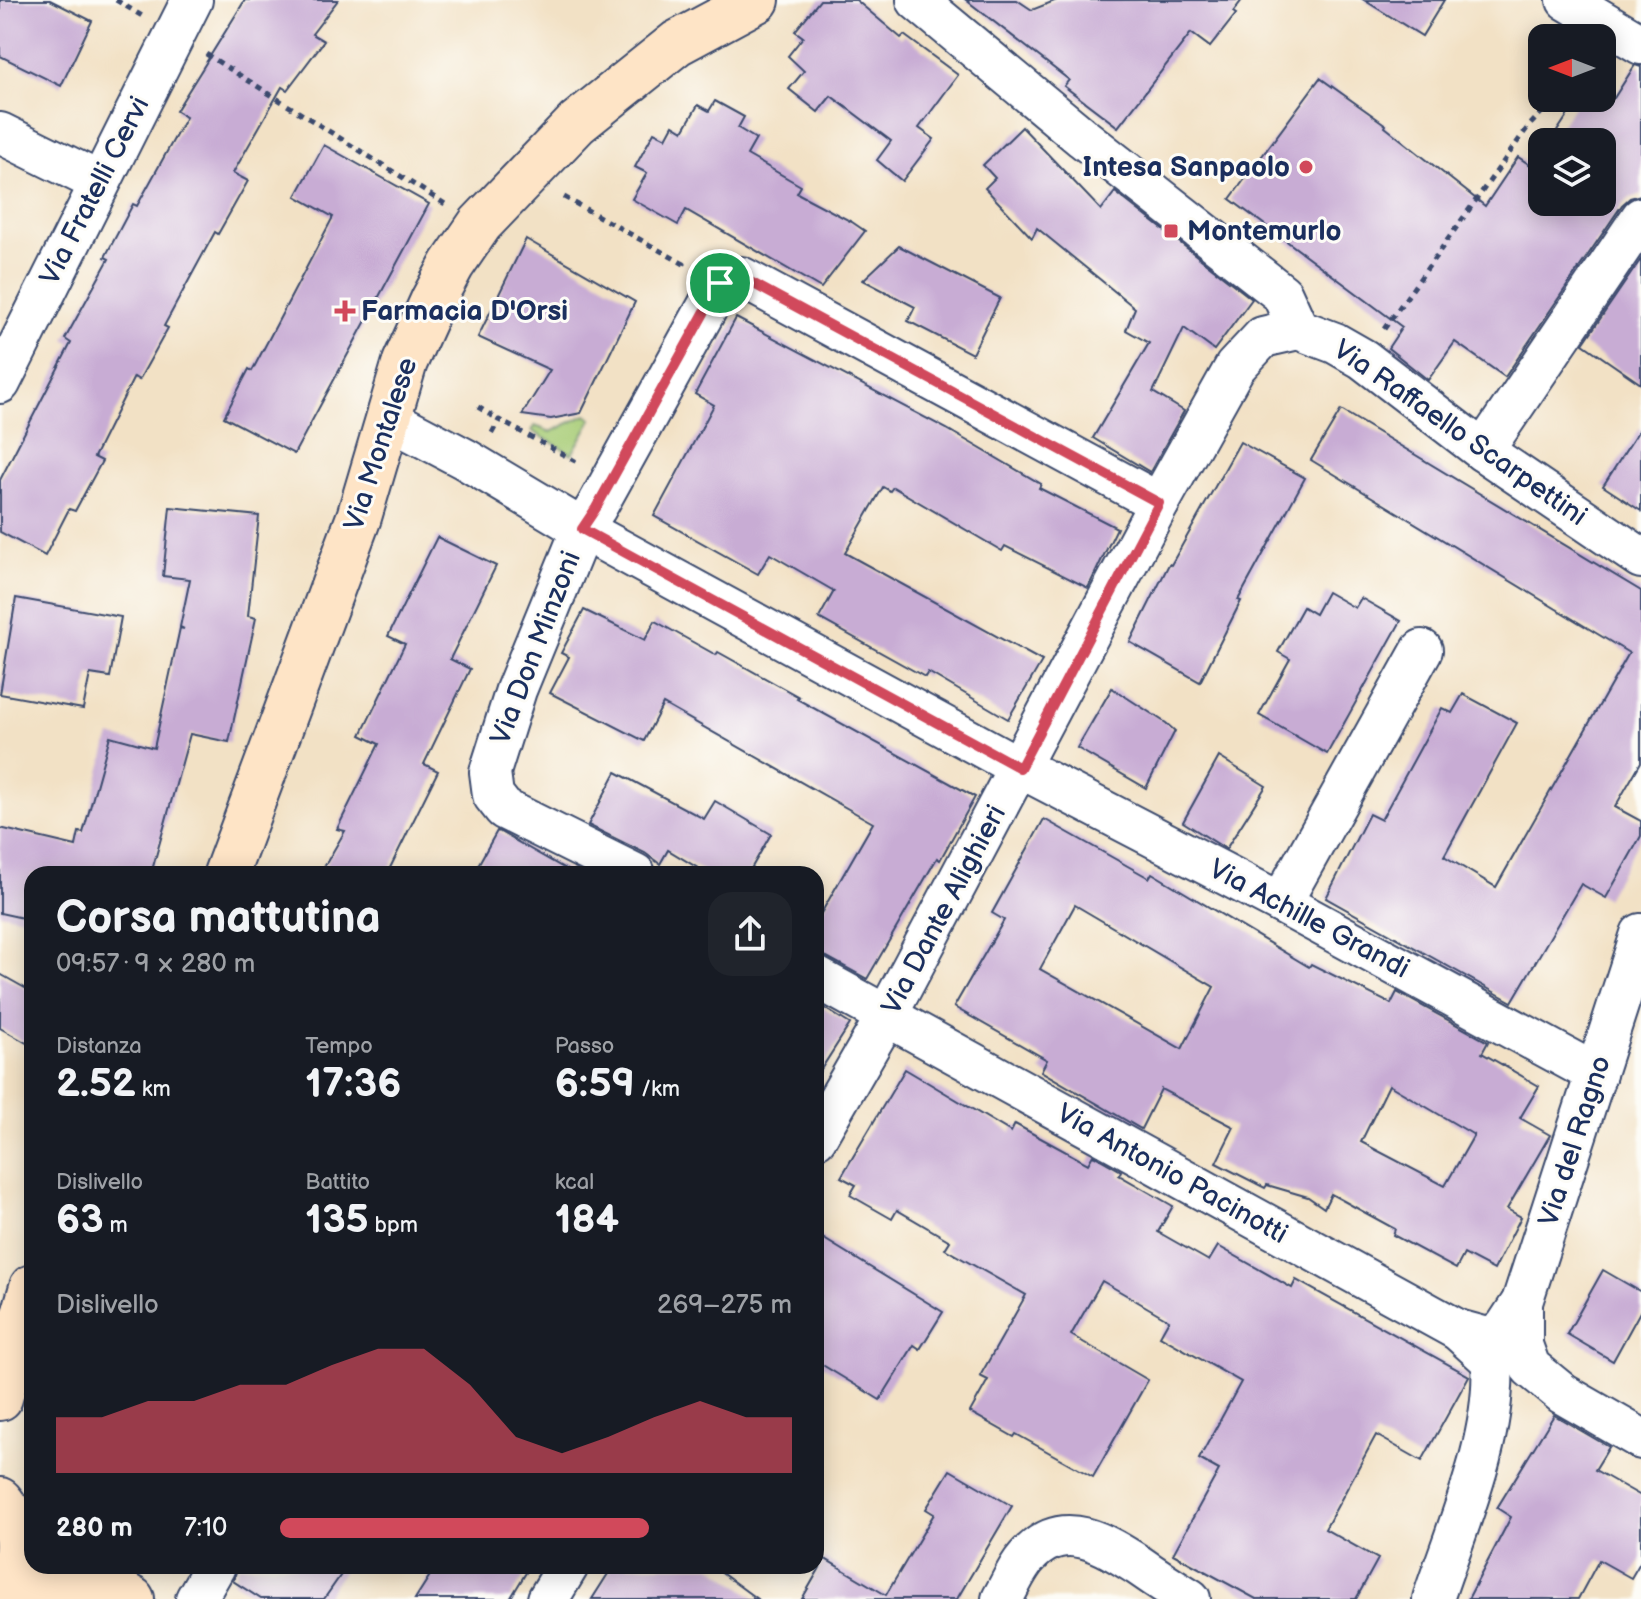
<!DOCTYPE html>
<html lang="it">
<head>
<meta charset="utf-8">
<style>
	body { margin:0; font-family:"Balsamiq Sans",sans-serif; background:#20242c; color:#f1f3f6; height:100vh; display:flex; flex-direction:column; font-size:30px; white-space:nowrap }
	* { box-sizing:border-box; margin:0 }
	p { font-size:26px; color:#9ea1a6 }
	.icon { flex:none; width:44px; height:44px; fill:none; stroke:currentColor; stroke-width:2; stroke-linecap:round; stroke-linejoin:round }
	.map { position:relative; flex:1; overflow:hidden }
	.details { position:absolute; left:24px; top:866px; width:800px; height:708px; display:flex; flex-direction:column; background:#171b24; border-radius:24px; box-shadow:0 4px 20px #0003 }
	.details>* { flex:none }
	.needle { width:52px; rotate:270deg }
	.tools { position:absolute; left:1528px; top:24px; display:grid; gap:16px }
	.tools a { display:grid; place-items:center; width:88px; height:88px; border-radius:16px; background:#171b24; box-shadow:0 4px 20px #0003; font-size:40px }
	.pin { position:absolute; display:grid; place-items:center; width:68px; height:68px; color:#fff; margin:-34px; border:4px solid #fff; border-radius:50%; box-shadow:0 2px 8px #0007 }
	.round { display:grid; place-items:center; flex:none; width:84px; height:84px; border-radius:24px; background:#20242c }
	.headline { display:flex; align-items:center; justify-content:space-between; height:136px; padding:0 32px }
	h1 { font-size:44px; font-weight:700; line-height:60px }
	.figures { display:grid; grid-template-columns:repeat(3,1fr); gap:12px; height:136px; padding:8px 32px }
	.figures div { display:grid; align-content:center }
	.figures b { font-size:40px; font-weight:700 }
	.figures small { font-size:22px; font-weight:400 }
	.figures p { font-size:22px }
	.chart { height:224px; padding:16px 32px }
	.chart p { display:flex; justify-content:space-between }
	.chart svg { width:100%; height:144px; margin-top:8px; fill:#d1495b; opacity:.7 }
	ul { padding:0 32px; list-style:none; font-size:26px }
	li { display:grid; grid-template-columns:128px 96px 1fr; align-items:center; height:60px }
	li i { height:20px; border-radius:10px; background:#d1495b }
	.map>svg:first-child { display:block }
	.green { fill:#a7cc76; stroke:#617e6a; stroke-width:2 }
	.building { fill:#c8acd4; fill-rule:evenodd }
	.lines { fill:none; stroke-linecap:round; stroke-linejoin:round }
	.street-casing { stroke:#3b4a6d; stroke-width:44 }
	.secondary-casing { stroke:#3b4a6d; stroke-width:48 }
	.path { stroke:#3b4a6d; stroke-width:5; stroke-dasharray:6 6; stroke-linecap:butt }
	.street { stroke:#fff; stroke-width:40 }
	.secondary { stroke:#fee4c6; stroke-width:44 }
	.route-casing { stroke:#fff; stroke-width:16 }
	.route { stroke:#d1495b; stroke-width:10 }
	.poi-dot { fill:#d1495b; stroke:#fdfcf7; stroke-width:3 }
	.labels { text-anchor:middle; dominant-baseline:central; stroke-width:6; stroke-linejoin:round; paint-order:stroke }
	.poi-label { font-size:28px; font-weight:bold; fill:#1b2f5e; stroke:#fdfcf7; text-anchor:start }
	.street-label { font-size:28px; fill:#1b2f5e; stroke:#fdfcf7 }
</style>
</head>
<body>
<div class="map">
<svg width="1641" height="1599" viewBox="0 0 1641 1599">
	<rect width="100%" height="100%" fill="#fdfcf7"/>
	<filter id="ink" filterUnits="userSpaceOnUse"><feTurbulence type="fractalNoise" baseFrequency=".0125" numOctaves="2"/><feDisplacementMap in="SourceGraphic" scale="16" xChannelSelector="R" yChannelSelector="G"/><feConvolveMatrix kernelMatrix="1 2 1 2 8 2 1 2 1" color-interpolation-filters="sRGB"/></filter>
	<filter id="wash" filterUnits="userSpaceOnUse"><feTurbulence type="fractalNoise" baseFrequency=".006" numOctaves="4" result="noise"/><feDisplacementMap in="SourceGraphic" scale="32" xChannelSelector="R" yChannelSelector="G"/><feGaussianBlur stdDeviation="1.8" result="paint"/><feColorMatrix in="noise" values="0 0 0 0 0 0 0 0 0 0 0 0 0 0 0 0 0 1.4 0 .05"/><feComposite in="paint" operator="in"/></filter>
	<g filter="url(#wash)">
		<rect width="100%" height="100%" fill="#f2e1c5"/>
		<!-- green -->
		<path class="green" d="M586 415 592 419 572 454 532 431 535 426 551 432Z"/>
		<g id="blocks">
			<!-- building -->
			<g class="building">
				<path d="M0 0H50L92 21 61 86 0 56Z"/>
				<path d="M245 0H338L312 34 324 41 287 90 282 87 233 173 248 181 218 234 215 232 164 326 168 328 139 380 134 377 94 457 102 461 75 511 69 509 45 556 0 532V480L71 343 65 339 109 259 105 257 133 204 137 206 186 117 176 111Z"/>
				<path d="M820 0H856L901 38 904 35 958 75 919 128 934 139 902 181 877 160 891 141 831 96 818 112 789 89 804 71 788 56 803 37 795 31Z"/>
				<path d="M966 0H1017L1032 10 1057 0H1242L1233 12 1236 14 1210 47 1191 33 1118 127 1064 86 1069 80Z"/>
				<path d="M1364 0H1444L1422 36Z"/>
				<path d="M1635 65 1641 67V195L1630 198 1622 205 1505 377 1455 342 1428 380 1388 348 1402 327 1230 199 1320 78 1386 125 1385 127 1485 206 1518 157 1542 173V202H1602V142H1550L1579 98H1614Z"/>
				<path d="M715 101 744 117 738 128 756 139 747 155 801 186 797 193 852 222 865 231 821 288 686 210 678 225 632 199 647 173 635 167 654 132 666 138 673 125 683 131 698 105 709 111Z"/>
				<path d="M1022 127 1101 210 1115 192 1252 299 1214 350 1184 328 1153 392 1184 411 1150 472 1093 438 1149 343 1126 330 1135 308 1037 228 1032 238 985 188 995 178 983 165Z"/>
				<path d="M324 145 429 204 294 454 224 417 249 369 252 371 333 217 296 196Z"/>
				<path d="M526 239 635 302 581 413 551 419 522 415 550 370 478 337Z"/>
				<path d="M899 246 1000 298 972 354 908 321 915 307 863 280Z"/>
				<path d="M1641 259V384L1583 344Z"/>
				<path d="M736 318 947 429 1041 484 1039 488 1117 528 1088 588 1005 546 1002 551 893 487 890 491 883 487 845 553 1042 661 1008 719 928 672 925 677 819 618 834 591 770 554 758 574 654 516 714 405 695 394Z"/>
				<path d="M1341 410 1641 591V762L1615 807 1641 821V836L1606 898 1581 884 1512 1002 1326 898 1369 814 1381 820 1442 708 1452 713 1463 694 1517 723 1444 856 1496 887 1629 653 1311 460Z"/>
				<path d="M1641 427V511L1603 486Z"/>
				<path d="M1240 442 1305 478 1238 600 1241 601 1200 682 1130 642 1169 564 1171 565Z"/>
				<path d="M170 507 259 516 248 616 256 618 229 742 190 734 151 874H32V920L0 913V828L76 846 79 832 83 833 110 736 154 748 180 628 184 629 180 627 190 579 163 576Z"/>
				<path d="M437 537 496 566 450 659 470 669 424 764 438 771 387 874H320L345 831 337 829 379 744 361 735 405 644 388 636Z"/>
				<path d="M1327 592 1355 608 1361 598 1401 621 1327 754 1259 715 1290 659 1278 652 1303 607 1315 614Z"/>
				<path d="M16 598 121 617 110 677 90 674 83 709 0 694Z"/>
				<path d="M584 610 645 640 655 621 716 655 718 652 799 697 797 699 975 797 940 860 937 858 867 979 827 957 816 954V922L873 823 663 704 644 741 550 693 569 657 561 653Z"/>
				<path d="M1112 688 1166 723 1175 731 1146 788 1077 748Z"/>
				<path d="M1219 757 1266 786 1226 849 1183 822Z"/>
				<path d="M616 772 704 819 715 801 771 834 748 874H708L668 850 660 864 645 853 588 825Z"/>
				<path d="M1044 819 1149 878 1152 873 1309 967 1311 964 1391 1004 1397 992 1488 1042 1482 1053 1539 1086 1520 1118 1550 1135 1507 1209 1521 1217 1494 1270 1464 1254 1456 1269 1393 1235 1395 1229 1331 1194 1324 1208 1308 1197 1267 1185 1265 1188 1216 1163 1234 1127 1161 1089 1141 1129 1041 1071 1047 1060 954 1007 1004 920 992 913ZM1075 905 1214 987 1182 1049 1040 969ZM1389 1085 1474 1135 1445 1186 1361 1142Z"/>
				<path d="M497 831 500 832 574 874H473Z"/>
				<path d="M0 974 32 992V1046L0 1028Z"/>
				<path d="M816 1003 850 1024 816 1077Z"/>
				<path d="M905 1069 1011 1132 1015 1124 1088 1164 1093 1155 1121 1171 1119 1175 1173 1206 1158 1232 1209 1261 1218 1246 1292 1288 1296 1280 1469 1376 1422 1461 1376 1435 1325 1529 1378 1559 1356 1599H1256L1173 1554 1219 1470 1199 1459 1241 1382 1160 1336 1169 1320 1102 1281 1071 1335 1148 1380 1093 1477 1016 1434 1014 1437 970 1412 988 1380 980 1376 1026 1295 945 1249 950 1241 897 1210 892 1219 850 1195 856 1185 841 1177Z"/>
				<path d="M816 1234 943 1312 920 1349 914 1345 880 1400 816 1361Z"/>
				<path d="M1603 1270 1641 1292V1310L1613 1361 1567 1334Z"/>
				<path d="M1554 1415 1609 1447 1595 1470 1641 1496V1561L1631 1578 1599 1560 1578 1599H1468L1511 1517 1497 1508Z"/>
				<path d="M950 1470 1012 1506 957 1599H802L825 1559 886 1595 934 1514 926 1509Z"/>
				<path d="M238 1566H347L324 1599H261L233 1581Z"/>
				<path d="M436 1566H530L510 1599H415Z"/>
				<path d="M613 1566H712L757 1599H592Z"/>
			</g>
		</g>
	</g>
	<g filter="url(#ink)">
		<use href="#blocks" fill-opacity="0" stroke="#3b4a6d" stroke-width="2"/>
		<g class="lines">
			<!-- street casing -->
			<g class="street-casing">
				<g id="street">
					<path d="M917 0 1083 138 1282 294 1298 329 1335 343 1363 359 1483 451 1641 558"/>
					<path d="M1567 0 1641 44"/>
					<path d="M0 133 99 182"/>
					<path d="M0 383 192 0"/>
					<path d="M387 418 465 459 582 529 1002 758 1281 903 1596 1074"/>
					<path d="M1483 451 1641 218"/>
					<path d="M635 874 504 809 493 795 490 772 516 690 582 529 596 508 724 277H741L1159 503"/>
					<path d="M1281 903 1422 650"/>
					<path d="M816 977 1458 1330 1492 1361C1497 1438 1457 1526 1433 1599"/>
					<path d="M816 1138 886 1017 1159 503 1235 367 1263 337 1298 329"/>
					<path d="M1522 1302V1345L1530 1367 1563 1394 1641 1439"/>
					<path d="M1458 1330 1491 1339 1505 1328 1522 1302 1641 934"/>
					<path d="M196 1599 215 1566"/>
					<path d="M548 1599 568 1566"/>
					<path d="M1002 1599C1011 1584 1018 1564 1032 1552 1066 1519 1105 1544 1138 1565 1155 1577 1172 1588 1190 1599"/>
				</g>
			</g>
			<!-- secondary casing -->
			<g class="secondary-casing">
				<g id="secondary">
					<path d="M226 874 359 517 405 362 433 300 452 265 480 224 577 123 677 43 757 0"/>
					<path d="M0 1398 32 1287"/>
					<path d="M0 1500C23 1527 24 1562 0 1589"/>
					<path d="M75 1566 132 1599"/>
					<path d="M0 1595 46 1591 81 1599"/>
				</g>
			</g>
			<!-- path -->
			<g class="path">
				<path d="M116 0 142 16"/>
				<path d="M206 54 445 204"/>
				<path d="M564 197 684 264 682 268"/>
				<path d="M1384 329 1528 127 1555 98"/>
				<path d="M478 407 499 420"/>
				<path d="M492 433 499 420 577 462 578 459"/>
			</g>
			<!-- street -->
			<use href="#street" class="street"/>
			<!-- secondary -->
			<use href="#secondary" class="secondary"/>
		</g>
	</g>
	<g class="lines" filter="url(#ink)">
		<!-- route casing -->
		<g class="route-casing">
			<path id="route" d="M724 277H741L1159 503 1020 768 582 529 596 508Z"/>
		</g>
		<!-- route -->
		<use href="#route" class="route"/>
	</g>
	<!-- markers -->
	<g class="poi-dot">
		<circle cx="1306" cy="167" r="8"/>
		<rect x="1163" y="223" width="16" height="16" rx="4"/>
		<path d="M341 299h8v8h8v8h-8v8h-8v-8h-8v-8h8z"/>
	</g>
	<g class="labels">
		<!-- poi labels -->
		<g class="poi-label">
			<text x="1290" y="167" text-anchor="end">Intesa Sanpaolo</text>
			<text x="1187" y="231">Montemurlo</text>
			<text x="361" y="311">Farmacia D'Orsi</text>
		</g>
		<!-- street labels -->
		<g class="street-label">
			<text transform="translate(95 191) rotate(-63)">Via Fratelli Cervi</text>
			<text transform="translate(1460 433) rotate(35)">Via Raffaello Scarpettini</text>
			<text transform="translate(381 444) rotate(-72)">Via Montalese</text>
			<text transform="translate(536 648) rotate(-69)">Via Don Minzoni</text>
			<text transform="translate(944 910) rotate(-62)">Via Dante Alighieri</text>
			<text transform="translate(1309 919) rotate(28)">Via Achille Grandi</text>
			<text transform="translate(1575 1141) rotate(-72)">Via del Ragno</text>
			<text transform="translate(1172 1174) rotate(29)">Via Antonio Pacinotti</text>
		</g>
	</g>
</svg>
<div class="tools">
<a><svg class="needle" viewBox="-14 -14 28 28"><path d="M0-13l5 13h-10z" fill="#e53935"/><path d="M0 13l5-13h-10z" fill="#9ea1a6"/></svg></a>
<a><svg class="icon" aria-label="layers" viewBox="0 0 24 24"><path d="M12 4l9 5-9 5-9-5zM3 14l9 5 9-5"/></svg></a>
</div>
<div class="pin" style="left:720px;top:283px;background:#1e9e55"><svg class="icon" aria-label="arrive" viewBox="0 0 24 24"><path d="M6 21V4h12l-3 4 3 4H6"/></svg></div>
<section class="details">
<div class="headline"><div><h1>Corsa mattutina</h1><p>09:57 · 9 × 280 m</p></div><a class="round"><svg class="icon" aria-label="share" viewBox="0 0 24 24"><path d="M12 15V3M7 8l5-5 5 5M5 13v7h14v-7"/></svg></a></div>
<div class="figures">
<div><p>Distanza</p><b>2.52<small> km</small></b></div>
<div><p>Tempo</p><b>17:36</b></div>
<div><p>Passo</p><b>6:59<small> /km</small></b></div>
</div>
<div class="figures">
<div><p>Dislivello</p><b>63<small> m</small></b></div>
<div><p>Battito</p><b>135<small> bpm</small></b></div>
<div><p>kcal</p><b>184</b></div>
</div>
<div class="chart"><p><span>Dislivello</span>269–275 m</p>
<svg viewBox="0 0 160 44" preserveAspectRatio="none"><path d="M0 44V27L10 27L20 22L30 22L40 17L50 17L60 11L70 6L80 6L90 17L100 33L110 38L120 33L130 27L140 22L150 27L160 27V44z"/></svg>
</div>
<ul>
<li><b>280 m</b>7:10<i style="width:72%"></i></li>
</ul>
</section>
</div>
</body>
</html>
